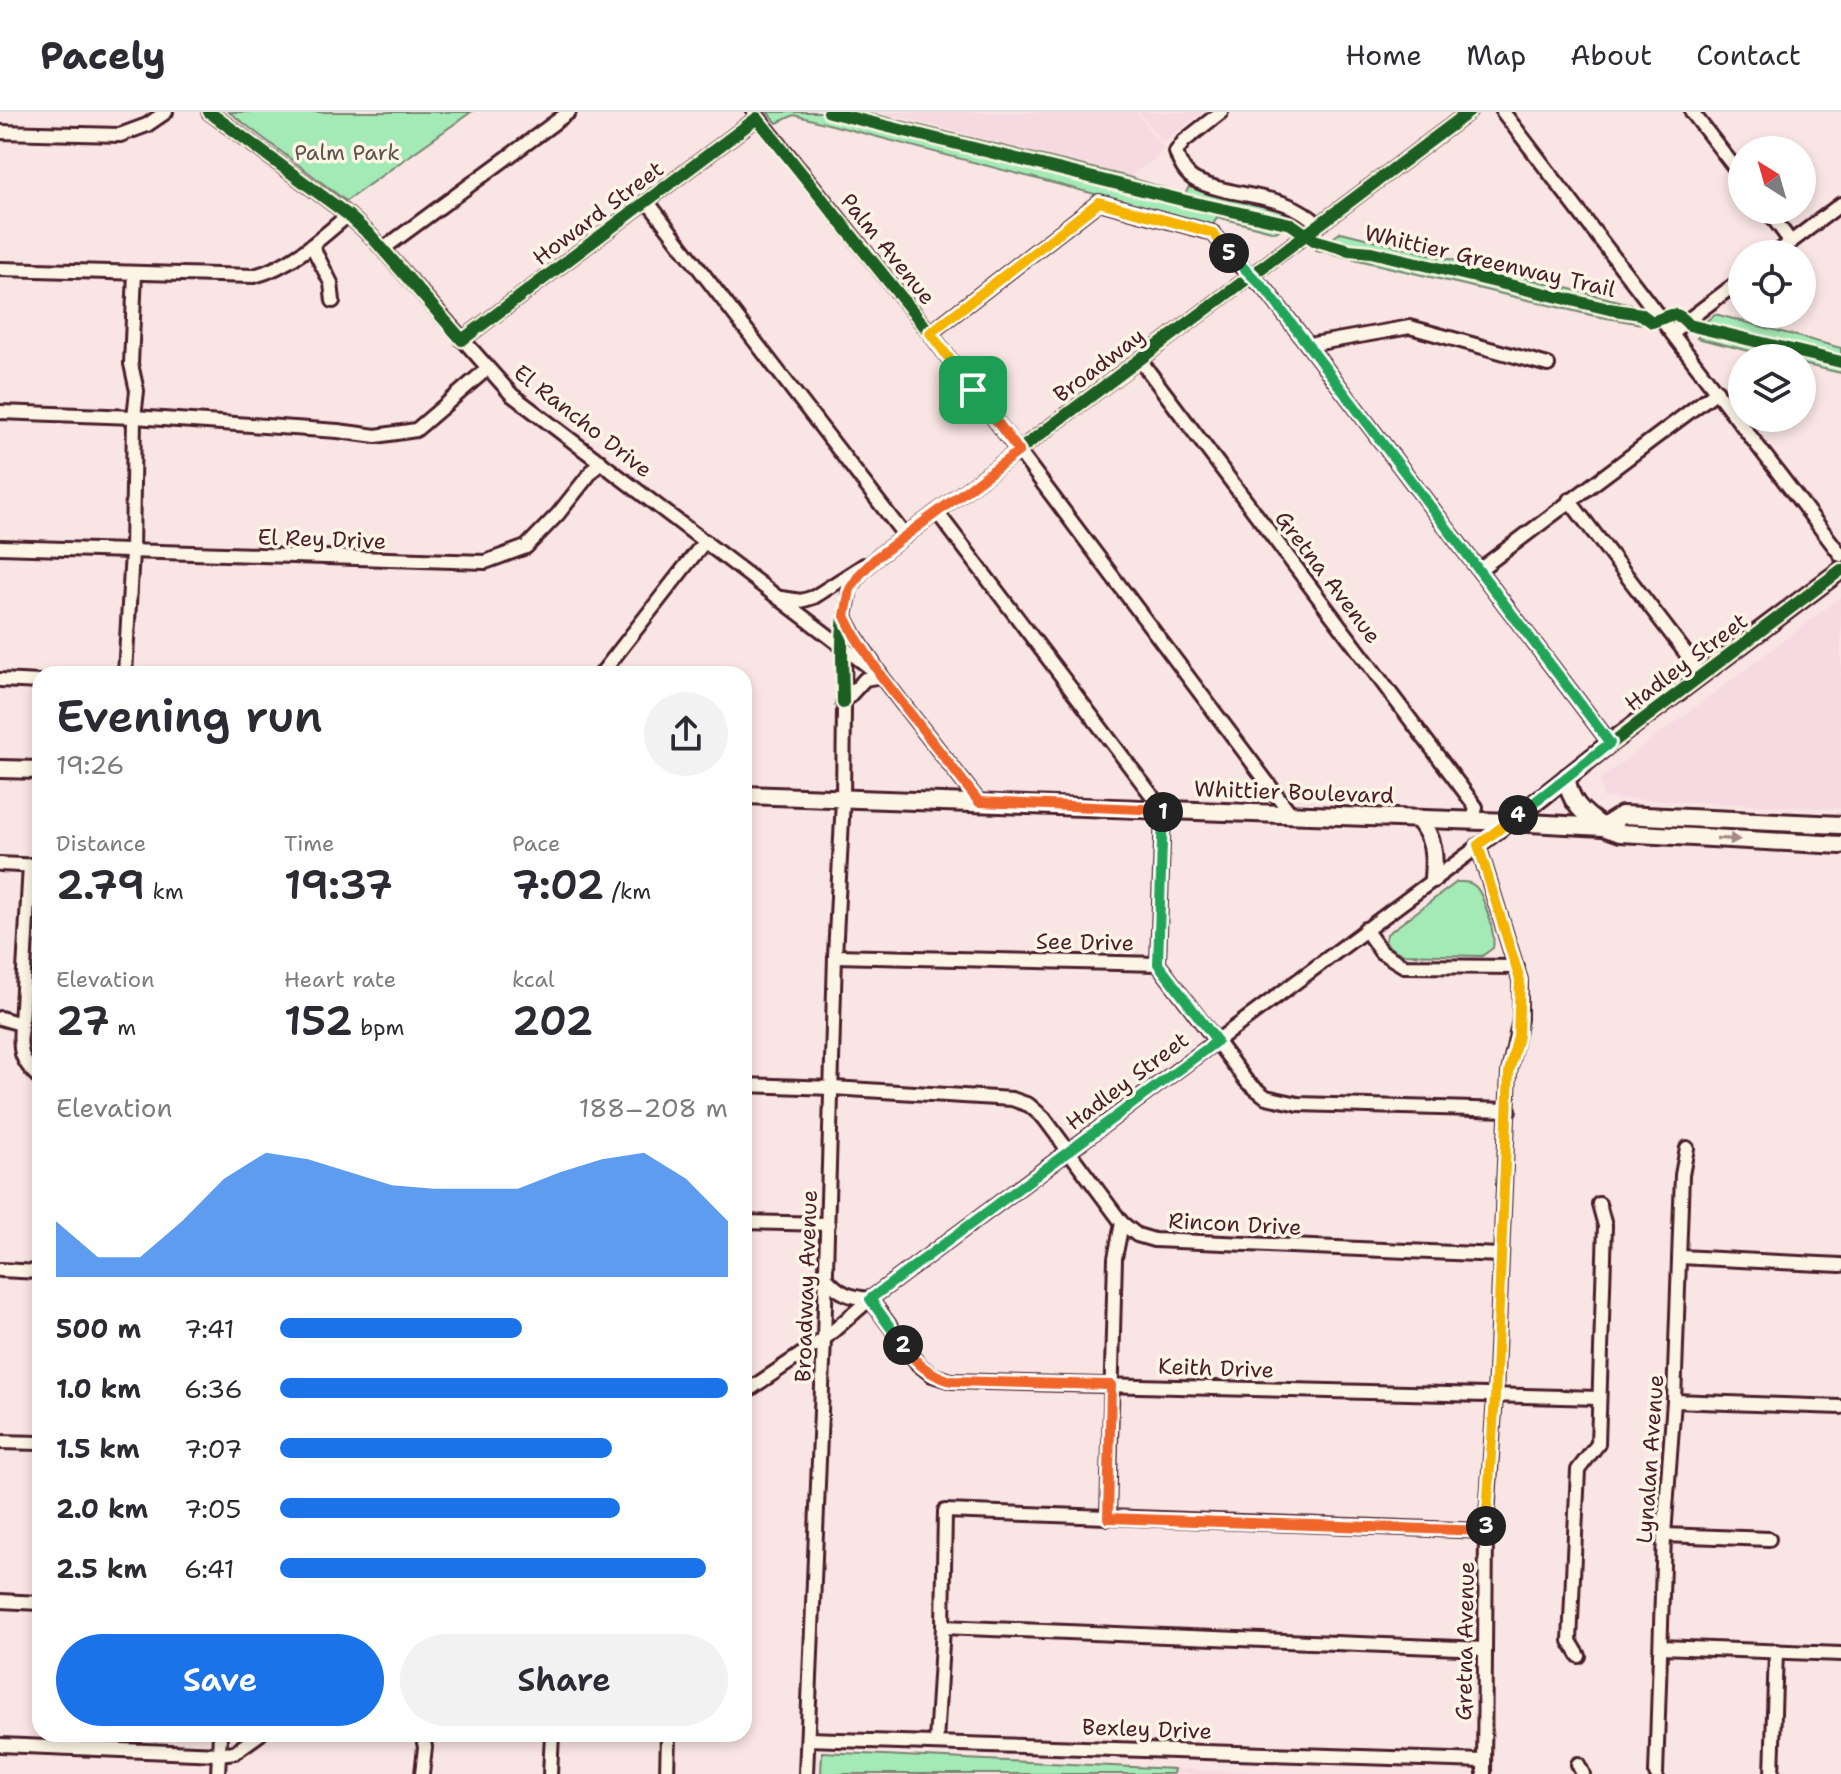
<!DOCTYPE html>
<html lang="en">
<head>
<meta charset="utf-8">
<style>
	body { margin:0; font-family:"Shantell Sans",sans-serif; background:#f2f2f3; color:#2b2b33; height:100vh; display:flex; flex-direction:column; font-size:30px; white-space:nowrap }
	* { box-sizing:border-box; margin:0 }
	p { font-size:26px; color:#7c7c81 }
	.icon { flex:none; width:44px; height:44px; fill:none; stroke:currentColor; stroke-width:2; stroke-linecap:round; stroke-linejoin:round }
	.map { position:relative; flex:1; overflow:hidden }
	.drawer { position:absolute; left:32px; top:554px; width:720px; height:1076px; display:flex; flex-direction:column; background:#fff; border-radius:24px; box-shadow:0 4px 12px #0003 }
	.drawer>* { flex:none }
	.needle { width:52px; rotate:323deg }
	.buttons { position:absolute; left:1728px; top:24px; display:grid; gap:16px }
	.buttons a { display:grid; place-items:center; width:88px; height:88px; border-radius:50%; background:#fff; box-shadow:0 4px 12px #0003; font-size:40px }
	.pin { position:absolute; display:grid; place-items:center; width:68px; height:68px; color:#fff; margin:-34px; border-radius:16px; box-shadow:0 4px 12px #0006 }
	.km { position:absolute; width:40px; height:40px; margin:-20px; border-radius:50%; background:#222; color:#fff; font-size:22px; line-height:40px; text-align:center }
	.round { display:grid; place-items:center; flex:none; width:84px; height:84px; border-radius:42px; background:#f2f2f3 }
	.overview { display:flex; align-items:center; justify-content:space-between; height:136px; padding:0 24px }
	h1 { font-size:44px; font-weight:600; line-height:60px }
	.stats { display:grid; grid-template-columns:repeat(3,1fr); gap:12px; height:136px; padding:8px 24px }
	.stats div { display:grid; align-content:center }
	.stats b { font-size:40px; font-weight:600 }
	.stats small { font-size:22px; font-weight:400 }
	.stats p { font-size:22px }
	.chart { height:224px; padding:16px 24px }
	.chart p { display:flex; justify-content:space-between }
	.chart svg { width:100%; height:144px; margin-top:8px; fill:#1a73e8; opacity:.7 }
	.button { display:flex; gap:16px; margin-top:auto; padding:16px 24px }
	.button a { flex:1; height:92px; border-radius:48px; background:#1a73e8; color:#fff; font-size:32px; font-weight:600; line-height:92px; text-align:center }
	.button a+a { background:#f2f2f3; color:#2b2b33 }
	ul { padding:0 24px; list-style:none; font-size:26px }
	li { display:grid; grid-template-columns:128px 96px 1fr; align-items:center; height:60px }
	li i { height:20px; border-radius:10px; background:#1a73e8 }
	header { display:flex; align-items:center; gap:48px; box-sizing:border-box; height:112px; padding:0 40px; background:#fff; border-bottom:2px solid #e1e1e2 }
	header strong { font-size:38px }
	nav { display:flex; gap:44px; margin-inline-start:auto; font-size:28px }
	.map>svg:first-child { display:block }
	.built { fill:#f7dae1 }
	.green { fill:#a4eab6; stroke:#778470; stroke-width:2 }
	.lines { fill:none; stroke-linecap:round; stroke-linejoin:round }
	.minor-casing { stroke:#4a1f2b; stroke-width:18 }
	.major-casing { stroke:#4a1f2b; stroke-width:22 }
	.minor { stroke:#fcf5e5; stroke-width:12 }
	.major { stroke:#fcf5e5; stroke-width:16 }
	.cycleway-casing { stroke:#fcf5e5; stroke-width:17 }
	.cycleway { stroke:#1b5e20; stroke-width:12 }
	.oneway { fill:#a38a88 }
	.split-1-casing { stroke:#fff; stroke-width:16 }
	.split-2-casing { stroke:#fff; stroke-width:16 }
	.split-3-casing { stroke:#fff; stroke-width:16 }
	.split-4-casing { stroke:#fff; stroke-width:16 }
	.split-5-casing { stroke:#fff; stroke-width:16 }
	.split-6-casing { stroke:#fff; stroke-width:16 }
	.split-1 { stroke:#f0652b; stroke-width:10 }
	.split-2 { stroke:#22a559; stroke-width:10 }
	.split-3 { stroke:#f0652b; stroke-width:10 }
	.split-4 { stroke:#f5b400; stroke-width:10 }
	.split-5 { stroke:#22a559; stroke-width:10 }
	.split-6 { stroke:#f5b400; stroke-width:10 }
	.labels { text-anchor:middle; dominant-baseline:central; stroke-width:7; stroke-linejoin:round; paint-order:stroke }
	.park-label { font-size:22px; fill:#60524e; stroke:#fcf5e5 }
	.street-label { font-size:22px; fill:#4a1f2b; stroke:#fcf5e5 }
</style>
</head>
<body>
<header>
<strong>Pacely</strong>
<nav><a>Home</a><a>Map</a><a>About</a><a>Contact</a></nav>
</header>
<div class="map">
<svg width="1841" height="1662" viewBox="0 0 1841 1662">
	<rect width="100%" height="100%" fill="#f9e5e3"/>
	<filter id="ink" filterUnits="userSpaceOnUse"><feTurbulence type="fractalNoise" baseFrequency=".0125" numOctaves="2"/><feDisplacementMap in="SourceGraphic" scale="16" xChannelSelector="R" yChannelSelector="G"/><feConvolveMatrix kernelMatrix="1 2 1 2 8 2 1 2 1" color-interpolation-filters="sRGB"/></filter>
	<g filter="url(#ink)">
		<!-- built -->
		<g class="built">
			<path d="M879 0H1136L1163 35 1158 44 1131 64Z"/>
			<path d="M1138 0H1203L1163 30Z"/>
			<path d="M1841 485V697L1603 686 1600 667Z"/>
			<path d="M1174 1657 1293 1662H1173Z"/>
		</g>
		<!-- green -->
		<g class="green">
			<path d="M229 0H471L346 89Z"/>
			<path d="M767 0H858L877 3 1125 64 1185 82 1189 75 1295 103 1282 117 1275 120 1217 105 1213 113 794 3 777 11Z"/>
			<path d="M1341 120 1631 192 1648 213 1595 204 1316 138Z"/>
			<path d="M1715 202 1841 236V261L1802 252V246H1778L1697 226 1705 214 1704 211Z"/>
			<path d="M1457 770C1464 770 1470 769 1476 775 1484 784 1496 823 1493 836L1482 844 1402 842 1392 837 1385 830 1387 822Z"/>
			<path d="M822 1640 1174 1657 1173 1662H821Z"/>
		</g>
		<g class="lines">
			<!-- minor casing -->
			<g class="minor-casing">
				<g id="minor">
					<path d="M209 0 348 103 372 125 512 283 881 564"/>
					<path d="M754 0 930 221 1291 702"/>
					<path d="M1221 0 1184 29 1176 40C1179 51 1186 64 1197 69 1235 87 1289 80 1318 113"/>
					<path d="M1503 0 1841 443"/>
					<path d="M1692 0 1742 65"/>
					<path d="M0 20 120 23 147 13 166 0"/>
					<path d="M647 89 905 424"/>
					<path d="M1767 98 1791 130"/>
					<path d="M312 134 331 171 333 189"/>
					<path d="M383 137 569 0"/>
					<path d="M1775 142 1841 92"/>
					<path d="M0 157 254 164C291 154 319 128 348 103"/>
					<path d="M1672 220 1742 167"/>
					<path d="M930 221 1099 90 1213 121 1239 153 1267 179 1610 631"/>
					<path d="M462 228 757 6"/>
					<path d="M1308 233 1410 215 1548 253"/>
					<path d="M1140 248 1476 695 1473 709"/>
					<path d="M0 300 134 305 338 319 376 324 416 318 487 257"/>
					<path d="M1569 388 1691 548 1700 565"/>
					<path d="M937 400 1163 698 1158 852"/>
					<path d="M0 435 485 450 526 435 558 402 600 349"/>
					<path d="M1479 458 1717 279"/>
					<path d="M781 486 801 489 814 485 864 453"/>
					<path d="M845 505 855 524 881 564 979 690"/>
					<path d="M125 562 132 440 134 305 137 279 131 252 135 161"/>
					<path d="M601 562 705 429"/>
					<path d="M0 568 40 570"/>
					<path d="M843 591 865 567 881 564"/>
					<path d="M1478 733 1520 868V907L1509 960 1495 1284 1486 1419 1484 1662"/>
					<path d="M0 752 40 754"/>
					<path d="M1365 817 1381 840 1404 854 1517 855"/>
					<path d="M835 844 1158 852 1247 970 1266 985 1298 992 1509 998"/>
					<path d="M0 906 21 912C19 939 20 948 40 967"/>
					<path d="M21 912 30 753"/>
					<path d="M744 973 833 976 1012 987 1029 993 1044 1006 1122 1111 1137 1123 1154 1128 1500 1143"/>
					<path d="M744 1110 828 1112"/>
					<path d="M1680 1145 1841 1153"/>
					<path d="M0 1158 40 1160"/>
					<path d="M826 1166C840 1182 849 1185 870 1187"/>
					<path d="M870 1187 918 1252 932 1263 951 1269 1599 1286"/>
					<path d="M744 1281 824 1227 870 1187 1511 710"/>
					<path d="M1674 1289 1841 1295"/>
					<path d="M0 1330 40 1331"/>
					<path d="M1108 1406 1115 1146 1122 1111"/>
					<path d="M1664 1423 1769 1427"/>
					<path d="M0 1489 40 1491"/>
					<path d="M943 1515 1484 1537"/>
					<path d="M1661 1535 1841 1542"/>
					<path d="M1579 1544 1570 1529 1578 1358 1598 1332 1605 1114 1599 1092"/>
					<path d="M808 1627 1484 1649"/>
					<path d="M936 1630 943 1515 945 1399 1486 1419"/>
					<path d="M0 1633 219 1642 235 1640 260 1622"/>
					<path d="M1578 1652 1583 1662"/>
					<path d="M218 1662 220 1622"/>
					<path d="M422 1662 425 1635 422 1622"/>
					<path d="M550 1662 552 1622"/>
					<path d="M667 1662 668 1622"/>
					<path d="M806 1662 824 1227 835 844 843 687 845 504 850 477 860 462 877 445 1469 0"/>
					<path d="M1656 1662 1664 1423 1674 1289 1682 1063 1687 1036"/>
					<path d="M1772 1662 1776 1539"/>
				</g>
			</g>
			<!-- major casing -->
			<g class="major-casing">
				<g id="major">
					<path d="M0 657 40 658"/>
					<path d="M1567 665C1568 689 1583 701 1601 714"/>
					<path d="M744 683 1511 710 1603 715 1620 721 1841 733"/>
					<path d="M1418 707C1434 726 1435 742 1433 767"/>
					<path d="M1511 710 1610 631 1841 458"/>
					<path d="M1603 715 1622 703 1841 713"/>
				</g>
			</g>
			<!-- minor -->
			<use href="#minor" class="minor"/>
			<!-- major -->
			<use href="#major" class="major"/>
			<!-- cycleway casing -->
			<g class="cycleway-casing">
				<g id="cycleway">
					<path d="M209 0 348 103 372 125 462 228 757 6 930 221 1019 339"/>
					<path d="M829 0 1186 89 1291 112 1314 128 1349 138 1371 140 1609 197 1641 202 1652 210C1669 205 1674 195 1689 213L1841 250"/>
					<path d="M843 591C843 555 838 513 850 479 855 465 867 455 877 445L1469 0"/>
					<path d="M1567 665 1841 458"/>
				</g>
			</g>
			<!-- cycleway -->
			<use href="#cycleway" class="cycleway"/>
		</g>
		<!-- one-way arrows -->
		<defs><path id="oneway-solid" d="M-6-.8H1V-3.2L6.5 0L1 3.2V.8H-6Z" transform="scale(2)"/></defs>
		<use class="oneway" href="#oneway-solid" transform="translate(1728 727) rotate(3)"/>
	</g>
	<g class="lines" filter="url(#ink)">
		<!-- split-1 casing -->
		<g class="split-1-casing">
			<path id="split-1" d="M973 278 1019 339 877 445 860 462 850 477 845 504 855 524 881 564 979 690 1163 698V700"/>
		</g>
		<!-- split-2 casing -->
		<g class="split-2-casing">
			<path id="split-2" d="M903 1233 870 1187 1217 929 1158 852 1163 700"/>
		</g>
		<!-- split-3 casing -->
		<g class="split-3-casing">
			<path id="split-3" d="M903 1233C917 1252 928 1262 951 1269L1111 1273 1108 1406 1486 1419V1414"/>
		</g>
		<!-- split-4 casing -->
		<g class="split-4-casing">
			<path id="split-4" d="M1486 1414 1495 1284 1509 960 1518 924 1520 868 1478 733 1518 703"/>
		</g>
		<!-- split-5 casing -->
		<g class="split-5-casing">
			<path id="split-5" d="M1229 141 1267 179 1610 631 1518 703"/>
		</g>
		<!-- split-6 casing -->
		<g class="split-6-casing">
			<path id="split-6" d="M973 278 930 221 1099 90 1213 121 1229 141"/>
		</g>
		<!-- split-1 -->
		<use href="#split-1" class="split-1"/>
		<!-- split-2 -->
		<use href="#split-2" class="split-2"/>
		<!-- split-3 -->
		<use href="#split-3" class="split-3"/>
		<!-- split-4 -->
		<use href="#split-4" class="split-4"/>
		<!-- split-5 -->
		<use href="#split-5" class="split-5"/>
		<!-- split-6 -->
		<use href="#split-6" class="split-6"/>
	</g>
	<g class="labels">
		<!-- park labels -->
		<g class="park-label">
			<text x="347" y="40">Palm Park</text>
		</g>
		<!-- street labels -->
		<g class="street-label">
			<text transform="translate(598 101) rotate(-37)">Howard Street</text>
			<text transform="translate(888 137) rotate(51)">Palm Avenue</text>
			<text transform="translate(1490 149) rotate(13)">Whittier Greenway Trail</text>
			<text transform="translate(1099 253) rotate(-37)">Broadway</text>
			<text transform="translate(583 309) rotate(38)">El Rancho Drive</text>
			<text transform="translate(322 427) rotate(2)">El Rey Drive</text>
			<text transform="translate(1328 465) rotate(53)">Gretna Avenue</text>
			<text transform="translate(1686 550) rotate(-37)">Hadley Street</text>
			<text transform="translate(1294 680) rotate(2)">Whittier Boulevard</text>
			<text transform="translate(1085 830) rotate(1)">See Drive</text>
			<text transform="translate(1127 969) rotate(-37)">Hadley Street</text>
			<text transform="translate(1235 1112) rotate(3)">Rincon Drive</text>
			<text transform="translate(806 1174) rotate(-88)">Broadway Avenue</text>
			<text transform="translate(1216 1256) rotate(2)">Keith Drive</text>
			<text transform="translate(1650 1347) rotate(-86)">Lynalan Avenue</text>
			<text transform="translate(1465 1529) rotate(-89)">Gretna Avenue</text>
			<text transform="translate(1147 1617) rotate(2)">Bexley Drive</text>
		</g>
	</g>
</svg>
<div class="buttons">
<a><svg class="needle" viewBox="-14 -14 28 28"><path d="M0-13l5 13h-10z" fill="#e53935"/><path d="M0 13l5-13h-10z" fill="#7c7c81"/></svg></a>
<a><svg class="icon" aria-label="locate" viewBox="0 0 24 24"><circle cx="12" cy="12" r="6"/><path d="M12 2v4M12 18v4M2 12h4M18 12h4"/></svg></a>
<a><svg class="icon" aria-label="layers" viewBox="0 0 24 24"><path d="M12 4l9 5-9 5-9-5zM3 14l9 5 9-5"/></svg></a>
</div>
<div class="pin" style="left:973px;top:278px;background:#1e9e55"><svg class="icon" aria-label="arrive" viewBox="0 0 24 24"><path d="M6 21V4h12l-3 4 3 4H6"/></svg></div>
<b class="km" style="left:1163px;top:700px">1</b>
<b class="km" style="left:903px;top:1233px">2</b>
<b class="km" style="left:1486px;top:1414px">3</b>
<b class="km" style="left:1518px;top:703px">4</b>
<b class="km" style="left:1229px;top:141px">5</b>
<section class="drawer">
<div class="overview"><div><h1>Evening run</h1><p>19:26</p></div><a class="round"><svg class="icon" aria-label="share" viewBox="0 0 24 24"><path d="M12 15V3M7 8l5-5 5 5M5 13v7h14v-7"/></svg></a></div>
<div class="stats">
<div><p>Distance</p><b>2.79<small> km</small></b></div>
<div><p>Time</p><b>19:37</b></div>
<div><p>Pace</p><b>7:02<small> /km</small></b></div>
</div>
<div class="stats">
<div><p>Elevation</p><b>27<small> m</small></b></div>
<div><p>Heart rate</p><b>152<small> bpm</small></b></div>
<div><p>kcal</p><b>202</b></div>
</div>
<div class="chart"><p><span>Elevation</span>188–208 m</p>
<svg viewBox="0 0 160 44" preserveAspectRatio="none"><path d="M0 44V27L10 38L20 38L30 27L40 14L50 6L60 8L70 12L80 16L90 17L100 17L110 17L120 12L130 8L140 6L150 14L160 27V44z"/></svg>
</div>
<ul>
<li><b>500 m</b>7:41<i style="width:54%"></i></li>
<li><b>1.0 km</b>6:36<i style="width:100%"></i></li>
<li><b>1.5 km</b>7:07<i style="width:74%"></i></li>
<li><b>2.0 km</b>7:05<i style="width:76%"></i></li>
<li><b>2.5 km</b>6:41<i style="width:95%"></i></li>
</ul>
<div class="button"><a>Save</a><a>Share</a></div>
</section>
</div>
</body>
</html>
